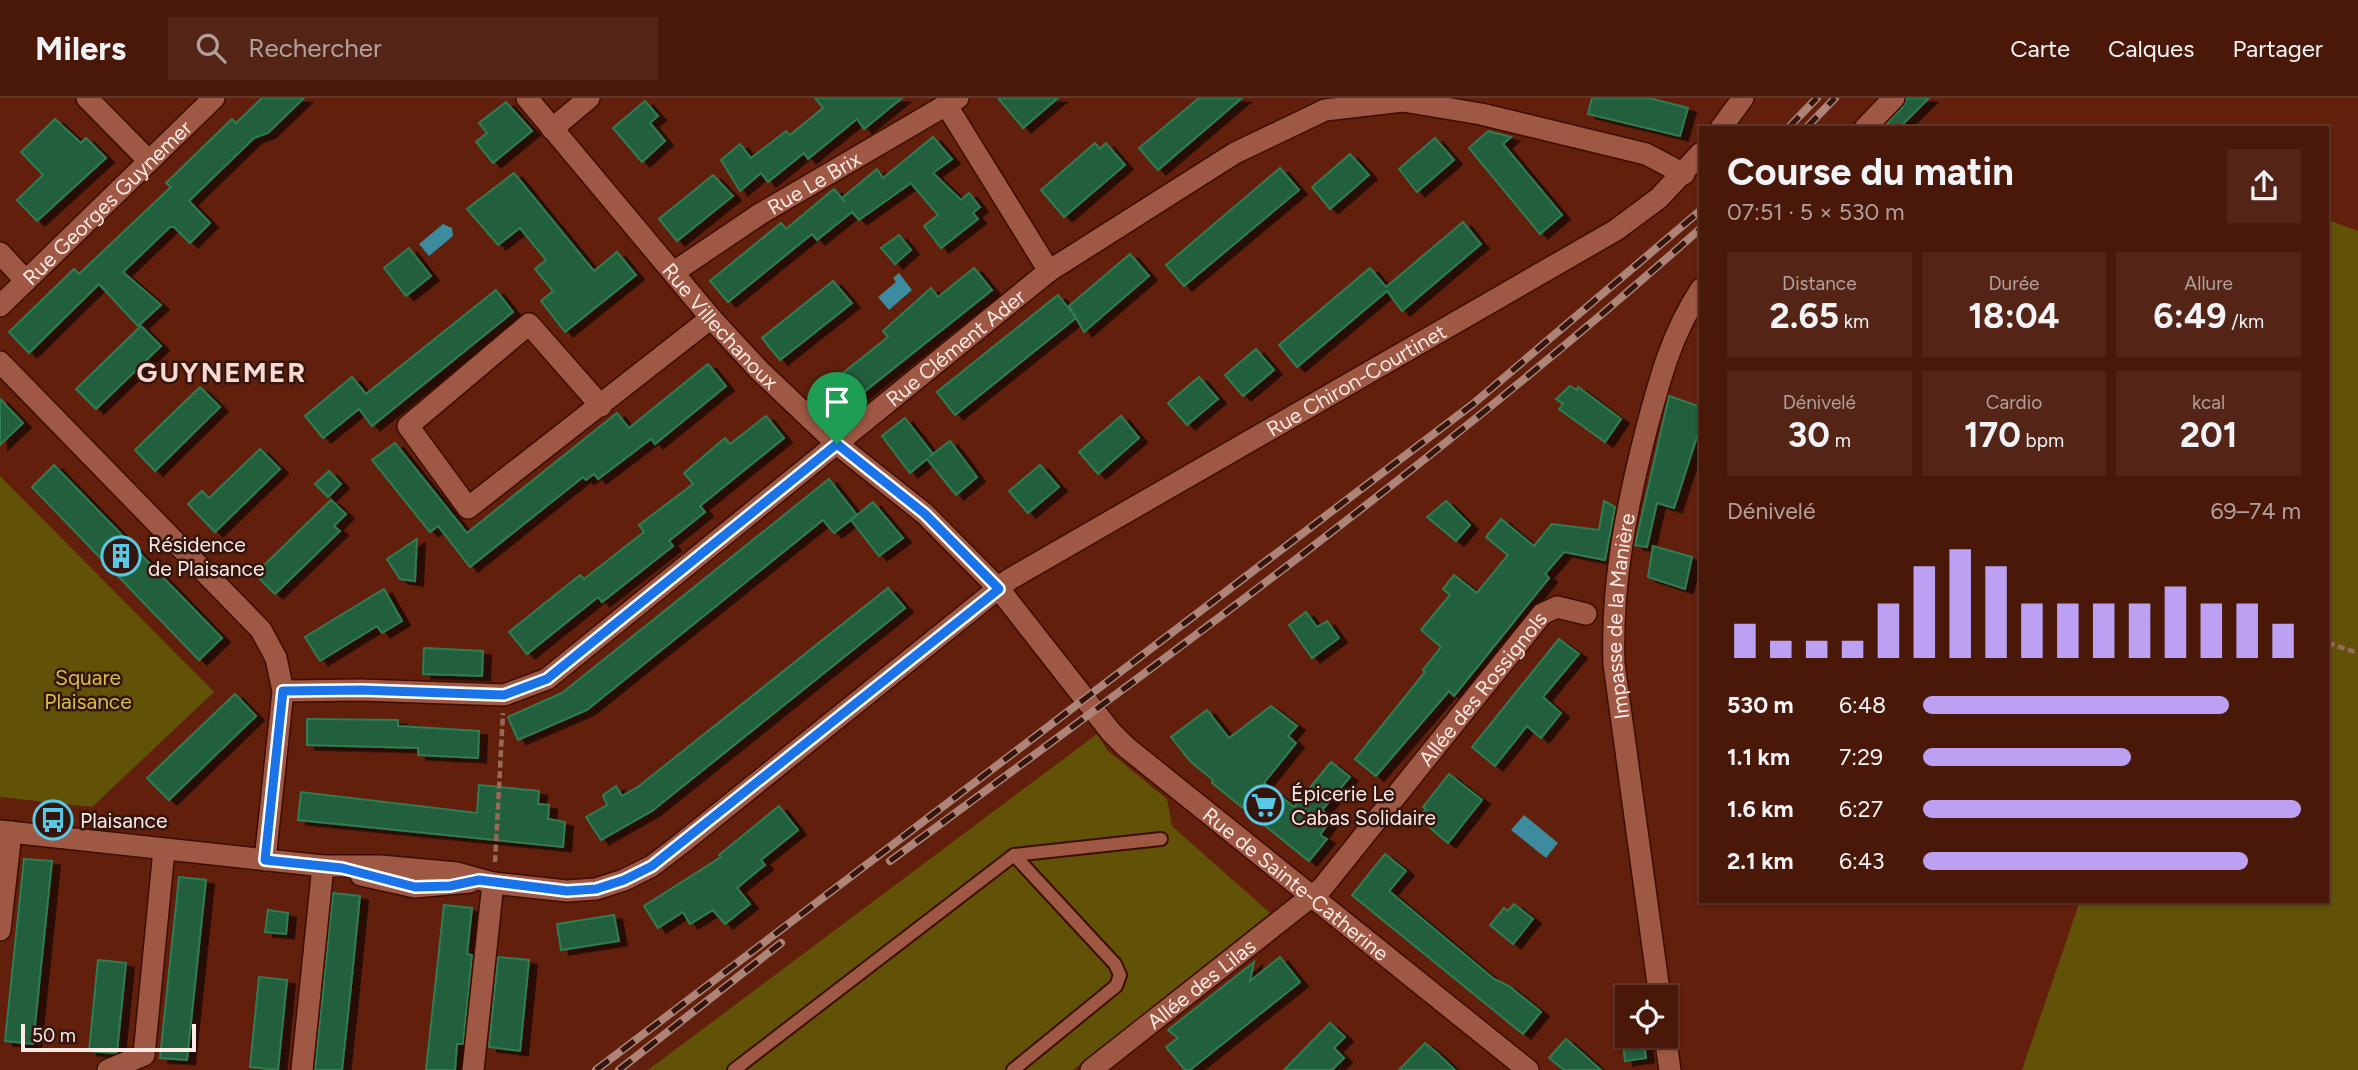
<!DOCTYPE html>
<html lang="fr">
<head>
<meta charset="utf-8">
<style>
	body { margin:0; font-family:Figtree,sans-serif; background:#542517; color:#f1f3f6; height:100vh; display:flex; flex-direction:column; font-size:26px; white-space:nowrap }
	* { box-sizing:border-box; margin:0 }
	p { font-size:23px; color:#b2a09c }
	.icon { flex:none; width:38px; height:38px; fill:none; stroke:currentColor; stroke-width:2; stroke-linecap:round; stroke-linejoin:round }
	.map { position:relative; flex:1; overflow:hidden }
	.panel { position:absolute; left:1699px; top:28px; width:630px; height:777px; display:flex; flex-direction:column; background:#4a1809; border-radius:0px; box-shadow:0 2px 5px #0004,0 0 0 2px #61372a }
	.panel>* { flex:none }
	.fabs { position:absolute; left:1615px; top:887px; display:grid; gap:14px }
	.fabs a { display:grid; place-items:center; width:63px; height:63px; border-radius:0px; background:#4a1809; box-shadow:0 2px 5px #0004,0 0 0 2px #61372a; font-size:35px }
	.scale { position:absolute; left:21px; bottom:18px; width:175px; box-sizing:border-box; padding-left:7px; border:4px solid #fbeae5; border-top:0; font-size:19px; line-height:24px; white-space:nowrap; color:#fbeae5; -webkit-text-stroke:5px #34160e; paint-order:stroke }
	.pin { position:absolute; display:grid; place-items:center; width:60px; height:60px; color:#fff; margin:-72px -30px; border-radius:50% 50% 50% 0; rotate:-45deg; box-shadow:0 0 7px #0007 }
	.pin .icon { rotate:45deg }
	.round { display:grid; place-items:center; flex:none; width:74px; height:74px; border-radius:0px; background:#542517 }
	.summary { display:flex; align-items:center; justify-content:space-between; height:119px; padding:0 28px }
	h1 { font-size:38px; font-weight:700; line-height:52px }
	.stats { display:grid; grid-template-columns:repeat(3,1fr); gap:10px; height:119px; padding:7px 28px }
	.stats div { display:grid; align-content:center; border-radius:0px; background:#542517; text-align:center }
	.stats b { font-size:35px; font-weight:700 }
	.stats small { font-size:19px; font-weight:400 }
	.stats p { font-size:19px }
	.chart { height:196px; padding:14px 28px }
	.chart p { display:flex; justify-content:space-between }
	.chart svg { width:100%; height:126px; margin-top:7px; stroke:#bca0f2; stroke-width:6 }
	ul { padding:0 28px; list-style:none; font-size:23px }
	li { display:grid; grid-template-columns:112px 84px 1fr; align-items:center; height:52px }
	li i { height:18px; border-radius:9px; background:#bca0f2 }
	header { display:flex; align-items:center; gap:42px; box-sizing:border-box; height:98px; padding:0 35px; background:#4a1809; border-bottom:2px solid #61372a }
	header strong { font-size:33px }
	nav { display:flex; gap:38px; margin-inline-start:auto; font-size:24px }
	.search { width:490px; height:63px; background:#542517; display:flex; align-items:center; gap:18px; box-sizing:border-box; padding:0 24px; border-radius:0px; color:#b2a09c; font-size:26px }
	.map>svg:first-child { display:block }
	.green { fill:#615208 }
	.water { fill:#3c8b9e }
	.building { fill:#225e3e; stroke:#307c53; stroke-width:2; filter:url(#shadow) }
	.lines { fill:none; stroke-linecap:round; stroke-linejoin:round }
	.service-casing { stroke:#3d0d01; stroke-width:16 }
	.minor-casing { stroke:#3d0d01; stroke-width:24 }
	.tertiary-casing { stroke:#3d0d01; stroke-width:24 }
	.path { stroke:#986859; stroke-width:4.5; stroke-dasharray:7 3.5; stroke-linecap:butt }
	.service { stroke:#9f5843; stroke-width:12 }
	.minor { stroke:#9f5843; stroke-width:21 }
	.tertiary { stroke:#9f5843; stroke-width:21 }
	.rail-casing { stroke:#ae8478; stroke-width:8 }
	.rail { stroke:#34160e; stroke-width:5; stroke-dasharray:16; stroke-linecap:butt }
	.route-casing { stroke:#fff; stroke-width:14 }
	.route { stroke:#1a73e8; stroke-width:9 }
	.labels { text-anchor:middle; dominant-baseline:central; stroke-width:5; stroke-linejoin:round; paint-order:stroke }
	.street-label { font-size:21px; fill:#fbeae5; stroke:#34160e }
	.poi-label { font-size:21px; fill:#fbeae5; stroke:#34160e; text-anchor:start }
	.park-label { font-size:21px; fill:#d6be4e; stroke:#34160e }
	.district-label { font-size:28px; font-weight:bold; letter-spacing:2px; fill:#fad8cf; stroke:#34160e }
</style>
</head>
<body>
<header>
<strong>Milers</strong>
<div class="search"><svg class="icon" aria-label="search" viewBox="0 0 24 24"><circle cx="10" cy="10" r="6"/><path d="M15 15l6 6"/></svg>Rechercher</div>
<nav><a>Carte</a><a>Calques</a><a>Partager</a></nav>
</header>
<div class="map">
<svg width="2358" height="972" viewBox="0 0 2358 972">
	<defs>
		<filter id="shadow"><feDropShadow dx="8" dy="4.5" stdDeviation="0" flood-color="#0009"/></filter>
	</defs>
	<rect width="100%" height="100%" fill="#62200c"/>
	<!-- green -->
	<g class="green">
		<path d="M2328 122 2358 133V972H2022L2080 803H2328Z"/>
		<path d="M0 378 214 594 92 709 0 699Z"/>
		<path d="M1097 636 1108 653 1167 701 1172 728 1270 815 1073 972H648Z"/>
	</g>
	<!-- water -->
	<g class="water">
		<path d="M443 126 452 130 453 138 429 158 419 146Z"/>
		<path d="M899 175 912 192 889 212 878 199 896 184 893 180Z"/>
		<path d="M1524 717 1558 745 1546 760 1511 732Z"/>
	</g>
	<!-- building -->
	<g class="building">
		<path d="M262 0H304L268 35 254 40 189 103 210 125 190 145 174 129H170L123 174 161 207 138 228 99 186 29 255 9 234 74 171 79 176 171 89 166 85 232 21 236 25Z"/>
		<path d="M815 0H902L864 31 857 21 808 61 804 55 768 84 761 75 740 93 721 62 740 46 751 60 786 33 790 37 823 10Z"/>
		<path d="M998 0H1058L1023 30Z"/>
		<path d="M1199 0H1242L1158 72 1139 50Z"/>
		<path d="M1592 0H1649L1688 10 1680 38 1588 16Z"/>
		<path d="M1907 0H1929L1899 30H1883L1903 9Z"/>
		<path d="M645 3 658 18 650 25 665 43 642 64 613 30Z"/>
		<path d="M506 4 532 33 493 65 476 44 487 35 479 25Z"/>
		<path d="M55 21 81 45 86 40 106 60 37 123 17 102 43 77 21 54Z"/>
		<path d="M1488 33 1511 39 1503 46 1562 117 1540 136 1469 50Z"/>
		<path d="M933 39 952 61 933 75 961 102 969 95 980 109 973 115 978 121 941 150 924 128 938 117 911 85 859 122 852 114 817 142 812 136 728 204 710 183 781 125 786 131 834 91 845 104 842 100 877 71 883 80Z"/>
		<path d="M1435 40 1454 62 1417 94 1399 71Z"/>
		<path d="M1095 45 1100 51 1106 45 1125 67 1064 119 1041 92Z"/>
		<path d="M1350 56 1369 77 1330 111 1312 89Z"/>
		<path d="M1280 70 1299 92 1184 188 1166 167Z"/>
		<path d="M514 75 594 173 617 154 636 177 565 234 541 203 553 193 535 171 546 162 520 130 498 147 467 111Z"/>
		<path d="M713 77 733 98 677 143 659 121Z"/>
		<path d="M1463 124 1481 146 1402 213 1387 193 1297 269 1279 247 1370 170 1386 189Z"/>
		<path d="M899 137 911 152 895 166 881 150Z"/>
		<path d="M409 150 431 178 406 198 384 170Z"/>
		<path d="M1130 156 1149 178 1084 234 1076 220 955 317 937 294 1058 197 1076 220 1069 208Z"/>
		<path d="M974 170 992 192 835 317 818 295 888 239 883 233 931 190 938 199Z"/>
		<path d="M833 183 852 205 780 262 762 240Z"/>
		<path d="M496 192 513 214 372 328 359 311 323 340 305 318 352 279 366 296Z"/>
		<path d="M141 228 161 248 96 311 76 291Z"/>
		<path d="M1256 251 1274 272 1243 298 1225 277Z"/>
		<path d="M708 266 726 288 655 346 651 341 598 381 594 376 586 382 583 379 470 469 438 428 430 434 372 362 395 345 467 435 617 315 629 330Z"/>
		<path d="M1199 279 1218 301 1187 327 1168 305Z"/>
		<path d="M1570 288 1577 292 1578 289 1621 321 1605 344 1559 311 1563 306 1556 301Z"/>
		<path d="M200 289 220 309 155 373 135 352Z"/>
		<path d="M1669 298 1701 309V326L1674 410 1657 405 1647 449 1635 447Z"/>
		<path d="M0 301 23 325 0 347Z"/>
		<path d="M766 318 784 340 700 408 705 414 669 443 673 448 602 504 598 499 527 556 509 534 580 477 584 481 644 434 639 427 693 386 684 375 725 340 730 346Z"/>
		<path d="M1121 318 1139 340 1098 376 1079 354Z"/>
		<path d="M905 320 933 356 929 359 950 343 977 379 956 397 927 361 910 375 882 338Z"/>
		<path d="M260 351 280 371 215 434 188 406 202 393 209 400Z"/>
		<path d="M54 367 222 540 199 562 32 389Z"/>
		<path d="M1040 367 1059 389 1028 415 1009 393Z"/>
		<path d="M329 373 341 386 328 399 315 386Z"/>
		<path d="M829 381 857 417 834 435 823 422 587 612 518 642 508 619 562 595Z"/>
		<path d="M331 402 346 416 334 428 340 433 275 496 255 476Z"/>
		<path d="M1446 403 1470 427 1456 443 1427 419Z"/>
		<path d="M1604 403 1615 409 1605 462 1564 454 1545 476 1549 480 1454 598 1449 593 1376 678 1355 661 1425 574 1423 572 1441 549 1421 532 1450 497 1443 491 1454 477 1477 495 1508 457 1486 439 1501 421 1534 448 1552 426 1599 432Z"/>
		<path d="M873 404 903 440 879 458 851 422Z"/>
		<path d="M417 441 415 483 400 481 387 461Z"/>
		<path d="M1653 448 1692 459 1685 491 1648 479Z"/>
		<path d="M888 490 905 510 652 713 601 742 586 719 607 707 603 697 616 688 622 698 639 688Z"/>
		<path d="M384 491 402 523 382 535 377 528 320 563 305 539Z"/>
		<path d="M1306 514 1317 529 1327 523 1339 540 1312 560 1289 527Z"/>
		<path d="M1559 541 1579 556 1543 599 1561 615 1541 640 1527 628 1495 668 1472 649Z"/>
		<path d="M424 550 483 553 482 578 423 576Z"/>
		<path d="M235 596 256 618 169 702 147 680Z"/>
		<path d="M1271 608 1297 628 1288 638 1296 645 1264 685 1294 709 1331 664 1350 679 1322 712 1332 720 1320 737 1327 741 1309 763 1212 685 1213 682 1191 664 1171 639 1207 612 1229 640Z"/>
		<path d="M307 621 398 622V628L479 633 478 660 418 657V650L307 647Z"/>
		<path d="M1449 676 1482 702 1448 745 1418 720 1426 711 1423 709Z"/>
		<path d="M479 687 539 693 538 706 549 707 548 721 565 724 563 749 298 722 301 694 477 715Z"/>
		<path d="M779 708 798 732 761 762 765 767 737 790 750 806 725 826 713 812 690 826 683 814 658 830 644 808 721 759 719 757Z"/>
		<path d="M1385 756 1406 773 1389 793 1494 881 1509 888 1541 914 1523 936 1352 797Z"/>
		<path d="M24 761 52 763 33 946 5 943Z"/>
		<path d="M179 779 206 782 187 962 160 960Z"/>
		<path d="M333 795 360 798 351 888 342 972H315Z"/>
		<path d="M1514 806 1533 821 1513 846 1490 827 1504 810 1508 813Z"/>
		<path d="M444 807 472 810 467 856 472 857 463 946H457L455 972H426Z"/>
		<path d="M268 812 288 815 286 836 265 834Z"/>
		<path d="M614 817 619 843 561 852 557 826Z"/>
		<path d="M498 859 529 862 520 953 489 949Z"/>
		<path d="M1280 859 1300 884 1190 972H1185L1166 949 1178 940 1168 932 1254 864 1250 883Z"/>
		<path d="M98 862 126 865 117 954 114 955 89 953Z"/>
		<path d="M259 879 287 882 278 972 250 969Z"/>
		<path d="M1330 925 1345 939 1334 950 1344 960 1332 972H1284Z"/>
		<path d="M1622 938H1643L1646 960 1625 963Z"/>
		<path d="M1566 941 1583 956 1601 972H1564L1549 960Z"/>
		<path d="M1425 945 1436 954 1455 972H1399Z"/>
	</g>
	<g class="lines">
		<!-- service casing -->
		<g class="service-casing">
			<g id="service">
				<path d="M1014 757 1161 741"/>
				<path d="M734 972 1014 757 1115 866 1120 877 1116 888 1013 972"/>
			</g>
		</g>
		<!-- minor casing -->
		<g class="minor-casing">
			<g id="minor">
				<path d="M87 0 149 63"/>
				<path d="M947 8 1049 173"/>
				<path d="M1721 30 1743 0"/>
				<path d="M1865 30 1894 0"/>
				<path d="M552 31 589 0"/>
				<path d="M0 155 26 183"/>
				<path id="s1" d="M674 174 760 116 958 0"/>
				<path id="s2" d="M0 208 214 0"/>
				<path d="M0 264 261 532 276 560 283 593 265 762"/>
				<path d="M601 308 529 226 408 328 468 410 711 220"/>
				<path id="s3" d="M283 593 361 592 504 597 547 581 1049 173 1235 55 1325 12 1403 3 1481 16 1646 56 1684 76"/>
				<path id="s4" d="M0 733 323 768H380L457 775 493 785 567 793 596 791 624 782 652 768 682 745 1010 481 1616 132 1659 100 1701 55"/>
				<path d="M361 777 415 789 470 784"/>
				<path d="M0 832 11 734"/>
				<path id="s5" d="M1660 900 1614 566C1611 485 1627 407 1647 329 1660 280 1672 235 1701 191"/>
				<path d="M1665 938 1670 972"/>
				<path d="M108 972 144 957 164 752"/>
				<path d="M302 972 323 768"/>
				<path d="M473 972 493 785"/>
				<path id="s6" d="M1091 972 1322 790 1542 516 1557 509 1586 516"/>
			</g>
		</g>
		<!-- tertiary casing -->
		<g class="tertiary-casing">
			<g id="tertiary">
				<path id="s7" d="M527 0 711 220 759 272 837 346 925 416 999 491 1111 634 1126 649 1528 972"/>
			</g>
		</g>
		<!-- path -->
		<g class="path">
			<path d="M2328 545 2358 555"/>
			<path d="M495 764 503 615"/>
		</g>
		<!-- service -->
		<use href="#service" class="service"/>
		<!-- minor -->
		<use href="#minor" class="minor"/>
		<!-- tertiary -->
		<use href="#tertiary" class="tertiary"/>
		<!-- rail casing -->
		<g class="rail-casing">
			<g id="rail">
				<path d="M1788 30 1817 0"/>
				<path d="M1806 30 1835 0"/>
				<path d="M890 763C1166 560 1445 358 1701 130"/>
				<path d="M596 972 1473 306 1701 112"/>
				<path d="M619 972 781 845"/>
			</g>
		</g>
		<!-- rail -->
		<use href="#rail" class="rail"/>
	</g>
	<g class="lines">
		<!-- route casing -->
		<g class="route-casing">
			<path id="route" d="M837 346 925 416 999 491 652 768 624 782 596 791 567 793 479 782 450 788 415 789 342 770 265 762 283 593 361 592 504 597 547 581Z"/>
		</g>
		<!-- route -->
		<use href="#route" class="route"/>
	</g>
	<!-- icons -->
	<defs>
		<g id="building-ring" transform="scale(2.0125)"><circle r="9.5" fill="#34160e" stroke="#59c8e4" stroke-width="1.5"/><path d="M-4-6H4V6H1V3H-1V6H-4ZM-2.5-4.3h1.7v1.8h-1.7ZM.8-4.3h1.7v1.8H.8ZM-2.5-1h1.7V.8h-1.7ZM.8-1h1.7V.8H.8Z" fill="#59c8e4"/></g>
		<g id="supermarket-ring" transform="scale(2.0125)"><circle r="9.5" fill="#34160e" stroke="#59c8e4" stroke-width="1.5"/><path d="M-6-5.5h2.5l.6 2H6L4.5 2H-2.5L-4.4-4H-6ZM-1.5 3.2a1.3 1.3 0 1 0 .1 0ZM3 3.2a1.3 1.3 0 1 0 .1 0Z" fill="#59c8e4"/></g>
		<g id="bus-ring" transform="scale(2.0125)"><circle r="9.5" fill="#34160e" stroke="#59c8e4" stroke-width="1.5"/><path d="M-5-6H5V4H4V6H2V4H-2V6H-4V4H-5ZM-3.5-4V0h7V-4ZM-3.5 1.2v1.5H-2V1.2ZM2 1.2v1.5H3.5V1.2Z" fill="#59c8e4"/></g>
	</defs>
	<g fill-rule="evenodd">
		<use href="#building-ring" x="121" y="458"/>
		<use href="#supermarket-ring" x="1264" y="707"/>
		<use href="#bus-ring" x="53" y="722"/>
	</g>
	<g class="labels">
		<!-- street labels -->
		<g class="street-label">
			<text stroke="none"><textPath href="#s1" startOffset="166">Rue Le Brix</textPath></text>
			<text stroke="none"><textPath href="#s2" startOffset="149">Rue Georges Guynemer</textPath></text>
			<text stroke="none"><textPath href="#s7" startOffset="299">Rue Villechanoux</textPath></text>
			<text stroke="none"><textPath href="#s3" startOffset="793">Rue Clément Ader</textPath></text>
			<text stroke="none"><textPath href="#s4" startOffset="1519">Rue Chiron-Courtinet</textPath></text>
			<text stroke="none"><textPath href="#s5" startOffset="385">Impasse de la Manière</textPath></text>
			<text stroke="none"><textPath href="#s6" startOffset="550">Allée des Rossignols</textPath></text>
			<text stroke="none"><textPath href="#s7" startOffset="1104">Rue de Sainte-Catherine</textPath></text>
			<text stroke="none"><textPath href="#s6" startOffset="140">Allée des Lilas</textPath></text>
		</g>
		<!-- poi labels -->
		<g class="poi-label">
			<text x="148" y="446">Résidence<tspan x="148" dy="24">de Plaisance</tspan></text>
			<text x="1291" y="695">Épicerie Le<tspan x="1291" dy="24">Cabas Solidaire</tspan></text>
			<text x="80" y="722">Plaisance</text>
		</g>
		<!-- park labels -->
		<g class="park-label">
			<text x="88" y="579">Square<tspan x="88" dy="24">Plaisance</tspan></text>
		</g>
		<!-- district labels -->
		<g class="district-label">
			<text x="222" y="274">GUYNEMER</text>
		</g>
	</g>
</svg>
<div class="fabs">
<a><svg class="icon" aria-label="locate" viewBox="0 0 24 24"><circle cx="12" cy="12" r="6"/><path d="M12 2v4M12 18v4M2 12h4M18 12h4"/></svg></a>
</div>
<div class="scale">50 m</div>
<div class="pin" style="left:837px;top:346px;background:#1e9e55"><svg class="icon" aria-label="arrive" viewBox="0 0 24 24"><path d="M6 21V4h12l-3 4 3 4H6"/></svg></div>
<section class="panel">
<div class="summary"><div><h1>Course du matin</h1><p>07:51 · 5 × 530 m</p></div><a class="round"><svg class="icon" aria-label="share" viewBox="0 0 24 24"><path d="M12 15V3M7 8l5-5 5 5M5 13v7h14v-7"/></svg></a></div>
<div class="stats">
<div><p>Distance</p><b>2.65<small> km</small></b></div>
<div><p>Durée</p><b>18:04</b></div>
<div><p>Allure</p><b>6:49<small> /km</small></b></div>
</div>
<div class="stats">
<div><p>Dénivelé</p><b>30<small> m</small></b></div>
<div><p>Cardio</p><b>170<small> bpm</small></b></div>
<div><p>kcal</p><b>201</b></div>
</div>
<div class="chart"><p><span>Dénivelé</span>69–74 m</p>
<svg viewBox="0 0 160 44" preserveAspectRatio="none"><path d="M5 44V32M15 44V38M25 44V38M35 44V38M45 44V25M55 44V12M65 44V6M75 44V12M85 44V25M95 44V25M105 44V25M115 44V25M125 44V19M135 44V25M145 44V25M155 44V32"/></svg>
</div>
<ul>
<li><b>530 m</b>6:48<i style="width:81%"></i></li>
<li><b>1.1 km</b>7:29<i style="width:55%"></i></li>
<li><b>1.6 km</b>6:27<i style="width:100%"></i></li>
<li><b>2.1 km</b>6:43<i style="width:86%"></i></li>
</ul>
</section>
</div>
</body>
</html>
